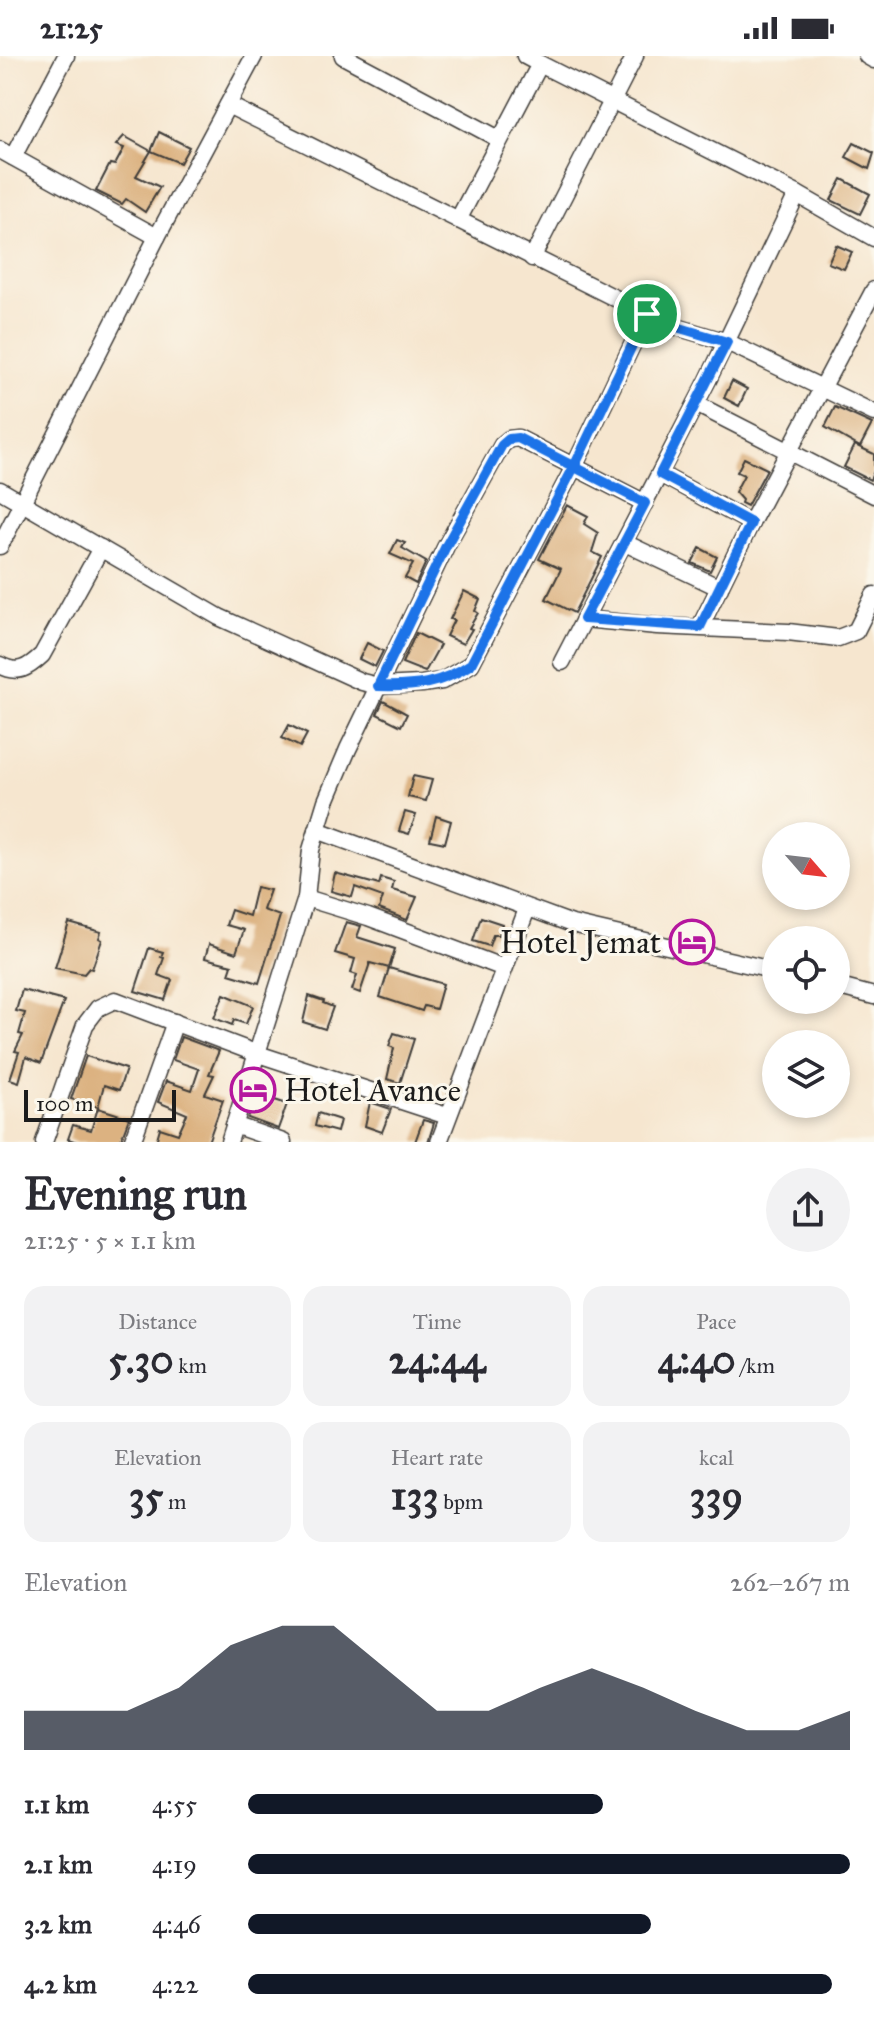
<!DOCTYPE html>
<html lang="en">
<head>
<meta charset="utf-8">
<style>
	body { margin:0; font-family:"IM FELL Great Primer",serif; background:#f2f2f3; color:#2b2b33; height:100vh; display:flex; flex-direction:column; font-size:30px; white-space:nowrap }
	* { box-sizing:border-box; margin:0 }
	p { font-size:26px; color:#7c7c81 }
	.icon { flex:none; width:44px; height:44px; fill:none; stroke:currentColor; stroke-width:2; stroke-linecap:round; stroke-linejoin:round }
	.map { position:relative; height:1086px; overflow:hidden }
	.panel { display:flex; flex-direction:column; background:#fff; flex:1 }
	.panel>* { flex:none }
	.needle { width:52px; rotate:118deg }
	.tools { position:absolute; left:762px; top:766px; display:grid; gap:16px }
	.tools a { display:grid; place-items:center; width:88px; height:88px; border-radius:50%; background:#fff; box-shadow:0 4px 12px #0003; font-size:40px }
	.scale { position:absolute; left:24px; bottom:20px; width:152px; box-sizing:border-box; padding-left:8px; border:4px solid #1c1c1c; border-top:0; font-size:22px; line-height:28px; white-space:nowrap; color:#1c1c1c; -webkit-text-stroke:6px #fbf7ec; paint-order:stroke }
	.pin { position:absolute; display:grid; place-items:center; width:68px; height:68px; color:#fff; margin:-34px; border:4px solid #fff; border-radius:50%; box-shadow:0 2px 8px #0007 }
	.round { display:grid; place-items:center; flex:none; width:84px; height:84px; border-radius:42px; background:#f2f2f3 }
	.head { display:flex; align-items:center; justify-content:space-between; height:136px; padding:0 24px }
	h1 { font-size:44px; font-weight:800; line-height:60px }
	.figures { display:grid; grid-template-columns:repeat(3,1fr); gap:12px; height:136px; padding:8px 24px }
	.figures div { display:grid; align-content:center; border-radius:20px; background:#f2f2f3; text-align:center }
	.figures b { font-size:40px; font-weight:800 }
	.figures small { font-size:22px; font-weight:400 }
	.figures p { font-size:22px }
	.chart { height:224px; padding:16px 24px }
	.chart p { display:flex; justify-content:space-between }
	.chart svg { width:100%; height:144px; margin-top:8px; fill:#111827; opacity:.7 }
	ul { padding:0 24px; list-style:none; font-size:26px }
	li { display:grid; grid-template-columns:128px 96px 1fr; align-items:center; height:60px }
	li i { height:20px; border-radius:10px; background:#111827 }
	.status { display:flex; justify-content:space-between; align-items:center; height:56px; padding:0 40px; background:#fff; direction:ltr }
	.status svg { height:22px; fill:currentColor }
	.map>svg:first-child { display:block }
	.building { fill:#dcb281 }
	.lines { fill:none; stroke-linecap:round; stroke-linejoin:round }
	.minor-casing { stroke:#3d3a37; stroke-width:19 }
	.minor { stroke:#fff; stroke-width:16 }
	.route-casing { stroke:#fff; stroke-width:16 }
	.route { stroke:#1a73e8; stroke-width:10 }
	.labels { text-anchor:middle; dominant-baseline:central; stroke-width:6; stroke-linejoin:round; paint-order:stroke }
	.poi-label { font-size:32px; fill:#1c1c1c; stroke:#fbf7ec; text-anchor:end }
</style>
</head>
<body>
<div class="status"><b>21:25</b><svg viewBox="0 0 49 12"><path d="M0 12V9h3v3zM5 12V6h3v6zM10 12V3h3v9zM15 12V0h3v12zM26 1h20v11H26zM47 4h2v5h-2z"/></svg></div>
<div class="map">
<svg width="874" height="1086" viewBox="0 0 874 1086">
	<rect width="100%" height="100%" fill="#fbf7ec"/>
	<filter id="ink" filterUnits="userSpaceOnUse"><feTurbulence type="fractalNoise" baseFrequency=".0125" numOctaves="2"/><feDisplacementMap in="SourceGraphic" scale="16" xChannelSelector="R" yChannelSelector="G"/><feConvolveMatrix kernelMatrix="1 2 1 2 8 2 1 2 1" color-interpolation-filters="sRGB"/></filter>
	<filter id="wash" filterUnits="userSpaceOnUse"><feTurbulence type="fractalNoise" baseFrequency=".006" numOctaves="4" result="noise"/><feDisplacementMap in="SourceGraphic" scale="32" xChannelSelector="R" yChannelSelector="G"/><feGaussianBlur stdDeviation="1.8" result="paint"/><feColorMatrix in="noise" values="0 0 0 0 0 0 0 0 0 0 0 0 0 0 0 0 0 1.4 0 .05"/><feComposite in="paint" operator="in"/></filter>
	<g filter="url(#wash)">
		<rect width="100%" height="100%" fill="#f6e6cf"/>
		<g id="blocks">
			<!-- building -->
			<g class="building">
				<path d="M159 76 189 91 180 107 151 95Z"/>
				<path d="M124 80 151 95 136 120 160 131 145 156 126 143 122 148 96 135 110 108 115 109 124 92 116 89Z"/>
				<path d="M854 87 874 97 869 113 846 101Z"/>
				<path d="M842 123 870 138 860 158 831 144Z"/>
				<path d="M836 189 852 196 844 213 828 207Z"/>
				<path d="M732 325 747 333 739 350 724 342Z"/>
				<path d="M835 351 872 368 860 391 825 371Z"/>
				<path d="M855 389 874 398V415L870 424 844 411Z"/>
				<path d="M744 402 767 413 747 450 741 447 742 444 735 436 744 419 737 416Z"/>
				<path d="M567 449 588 460 584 468 598 477 592 496 602 501 574 557 546 543 561 513 539 503Z"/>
				<path d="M397 484 405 487 402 492 426 506 416 528 405 522 413 508 390 498Z"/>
				<path d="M700 492 717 501 710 515 692 507Z"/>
				<path d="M464 535 480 543 475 555 478 557 469 572 472 573 463 588 446 580 454 564 450 563Z"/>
				<path d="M416 577 440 589 425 616 402 607Z"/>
				<path d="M367 587 383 595 375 611 359 603Z"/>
				<path d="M383 645 407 658 401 670 377 658Z"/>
				<path d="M289 669 307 678 300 691 282 682Z"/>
				<path d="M413 720 432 724 426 745 408 741Z"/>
				<path d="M405 756 416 759 409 778 399 775Z"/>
				<path d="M436 760 451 765 445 787 430 784Z"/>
				<path d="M335 817 379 829 381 822 394 826 392 834 417 841 407 864 379 853 383 841 355 831 352 841 331 835Z"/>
				<path d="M256 831 270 834 263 854 280 860 259 927 229 918 232 909 205 902 209 888 236 897 244 874 226 869 231 854 249 860Z"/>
				<path d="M481 861 502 868 499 879H493L489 890 473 885Z"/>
				<path d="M346 866 361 870 357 881 395 893 389 912 370 907 360 937 352 934 357 919 351 917 355 903 335 897Z"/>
				<path d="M69 867 101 876 99 882 102 884 92 913 89 912 84 918 55 912Z"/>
				<path d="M149 892 163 896 161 901 164 902 158 919 172 924 165 944 135 935Z"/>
				<path d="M389 912 443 928 436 953 424 950 422 955 380 941Z"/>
				<path d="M22 934 64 945 41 1007 26 1001 19 1026 10 1023 19 996 15 995 23 979 19 978 25 957 16 955Z"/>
				<path d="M224 938 253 950 246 968 234 964 232 969 214 962Z"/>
				<path d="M309 940 324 945 323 947 333 951 325 973 303 966Z"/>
				<path d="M394 977 414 983 400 1027 387 1023 394 992 389 990Z"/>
				<path d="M181 981 219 995 209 1018 214 1019 205 1038 223 1044 208 1086H156L160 1072 178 1078 187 1058 158 1046 166 1025 192 1034 199 1013 173 1004Z"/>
				<path d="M86 1000 126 1013 119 1034 104 1029 98 1051 71 1043Z"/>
				<path d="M256 1038 287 1048 278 1073 248 1062Z"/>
				<path d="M370 1046 391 1053 382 1076 365 1070Z"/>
				<path d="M98 1052 129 1062 120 1086H77L68 1083 73 1069 91 1074Z"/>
				<path d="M318 1057 340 1064 337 1076 315 1070Z"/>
				<path d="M423 1064 434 1067 428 1086H415Z"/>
			</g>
		</g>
	</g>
	<g filter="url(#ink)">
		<use href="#blocks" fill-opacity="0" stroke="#3d3a37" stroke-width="2"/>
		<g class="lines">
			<!-- minor casing -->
			<g class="minor-casing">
				<g id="minor">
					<path d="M343 0 499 83"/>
					<path d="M867 0 874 4"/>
					<path d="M540 8 797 138 874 182"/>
					<path d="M228 49 647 258 680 272 727 286 874 357"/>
					<path d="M0 94 157 181"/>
					<path d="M13 101 66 0"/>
					<path d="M458 164 540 8 525 0"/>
					<path d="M532 202 635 0"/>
					<path d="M696 348 874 439"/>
					<path d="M660 418 751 467"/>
					<path d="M0 434 219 561 362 626 378 630 422 628 442 625 471 608 574 411 647 258"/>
					<path d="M625 487 720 532"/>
					<path d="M0 490 157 181 254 0"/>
					<path d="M584 563 657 570 788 576 838 582 856 575 874 539"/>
					<path d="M700 571 751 467 874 234"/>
					<path d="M562 606 708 324 797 138"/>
					<path d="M0 609C18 619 28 612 42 599L101 492"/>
					<path d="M317 774 572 868 776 915"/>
					<path d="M306 842 368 861 504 912"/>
					<path d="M836 930 874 940"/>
					<path d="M234 1069 283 1086"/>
					<path d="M44 1086 85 969 98 952 115 944 258 998 447 1060"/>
					<path d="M132 1086 175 966"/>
					<path d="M229 1086 306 842 311 794 326 745 348 693 446 490 502 389 509 383 518 382 645 447"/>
					<path d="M439 1086 527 853"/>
				</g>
			</g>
			<!-- minor -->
			<use href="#minor" class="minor"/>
		</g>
	</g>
	<g class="lines" filter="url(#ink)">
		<!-- route casing -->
		<g class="route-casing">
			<path id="route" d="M647 258 574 411 471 608C440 629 414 631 378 630L446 490 502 389 509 383 518 382 645 447 584 563 700 571 751 467 660 418 727 286 680 272 647 258"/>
		</g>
		<!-- route -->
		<use href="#route" class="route"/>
	</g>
	<!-- icons -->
	<defs>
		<g id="hotel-ring" transform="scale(2.3)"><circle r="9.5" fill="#fbf7ec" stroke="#b5179e" stroke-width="1.5"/><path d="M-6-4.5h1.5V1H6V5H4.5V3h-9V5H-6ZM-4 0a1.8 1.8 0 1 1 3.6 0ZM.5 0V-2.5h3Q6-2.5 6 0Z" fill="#b5179e"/></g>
	</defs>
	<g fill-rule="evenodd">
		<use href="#hotel-ring" x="692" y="886"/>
		<use href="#hotel-ring" x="253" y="1034"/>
	</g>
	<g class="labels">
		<!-- poi labels -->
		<g class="poi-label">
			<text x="661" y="886">Hotel Jemat</text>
			<text x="284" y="1034" text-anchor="start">Hotel Avance</text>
		</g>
	</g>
</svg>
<div class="tools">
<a><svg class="needle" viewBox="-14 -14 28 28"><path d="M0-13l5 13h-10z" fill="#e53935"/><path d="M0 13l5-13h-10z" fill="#7c7c81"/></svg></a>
<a><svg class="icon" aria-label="locate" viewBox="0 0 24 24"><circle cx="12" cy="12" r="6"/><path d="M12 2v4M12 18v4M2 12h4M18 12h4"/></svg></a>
<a><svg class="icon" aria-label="layers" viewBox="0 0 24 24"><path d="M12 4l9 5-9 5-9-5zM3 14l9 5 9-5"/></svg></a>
</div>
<div class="scale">100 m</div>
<div class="pin" style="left:647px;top:258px;background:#1e9e55"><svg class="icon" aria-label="arrive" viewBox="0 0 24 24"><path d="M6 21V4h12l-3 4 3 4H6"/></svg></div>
</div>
<section class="panel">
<div class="head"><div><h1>Evening run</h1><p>21:25 · 5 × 1.1 km</p></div><a class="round"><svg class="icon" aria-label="share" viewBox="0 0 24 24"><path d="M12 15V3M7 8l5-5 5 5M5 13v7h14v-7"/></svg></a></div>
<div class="figures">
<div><p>Distance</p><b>5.30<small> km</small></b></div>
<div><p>Time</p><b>24:44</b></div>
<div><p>Pace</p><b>4:40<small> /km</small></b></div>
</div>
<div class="figures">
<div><p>Elevation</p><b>35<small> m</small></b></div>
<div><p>Heart rate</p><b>133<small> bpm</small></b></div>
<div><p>kcal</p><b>339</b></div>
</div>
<div class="chart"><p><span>Elevation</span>262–267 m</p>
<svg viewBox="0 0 160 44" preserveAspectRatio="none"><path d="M0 44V32L10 32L20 32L30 25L40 12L50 6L60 6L70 19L80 32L90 32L100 25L110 19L120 25L130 32L140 38L150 38L160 32V44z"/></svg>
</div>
<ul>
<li><b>1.1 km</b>4:55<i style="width:59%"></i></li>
<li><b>2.1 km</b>4:19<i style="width:100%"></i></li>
<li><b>3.2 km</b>4:46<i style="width:67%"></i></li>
<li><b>4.2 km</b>4:22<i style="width:97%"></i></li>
</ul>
</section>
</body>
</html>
